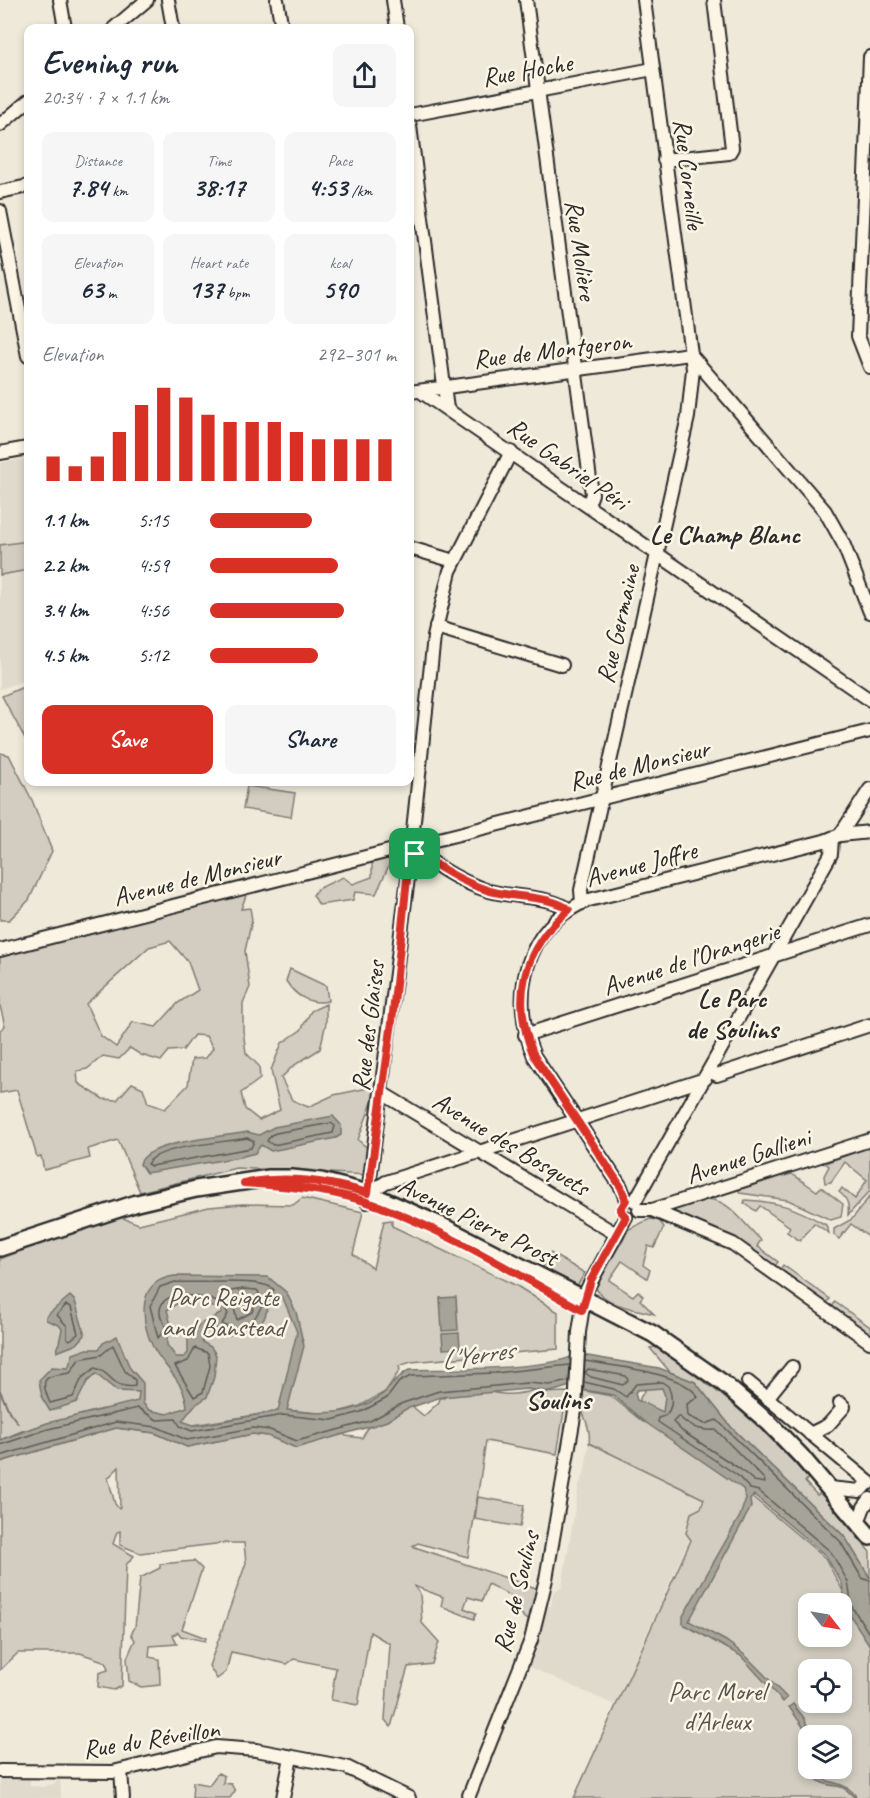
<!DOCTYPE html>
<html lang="en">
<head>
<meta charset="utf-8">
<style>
	body { margin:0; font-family:Caveat,sans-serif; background:#f6f6f7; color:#1f2937; height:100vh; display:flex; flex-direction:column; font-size:22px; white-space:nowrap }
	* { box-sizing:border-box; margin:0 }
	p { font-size:20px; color:#747a83 }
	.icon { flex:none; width:33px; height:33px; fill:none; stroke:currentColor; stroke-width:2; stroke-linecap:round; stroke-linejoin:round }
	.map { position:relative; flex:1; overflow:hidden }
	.details { position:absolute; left:24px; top:24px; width:390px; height:762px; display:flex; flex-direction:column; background:#fff; border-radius:12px; box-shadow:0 3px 9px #0003 }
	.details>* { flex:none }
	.needle { width:39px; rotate:121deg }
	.fabs { position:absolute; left:798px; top:1593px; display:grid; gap:12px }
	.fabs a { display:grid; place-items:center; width:54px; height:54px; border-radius:12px; background:#fff; box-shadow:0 3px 9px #0003; font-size:30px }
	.pin { position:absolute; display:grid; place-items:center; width:51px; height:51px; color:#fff; margin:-26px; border-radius:12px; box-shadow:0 3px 9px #0006 }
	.round { display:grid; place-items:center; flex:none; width:63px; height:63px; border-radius:12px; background:#f6f6f7 }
	.overview { display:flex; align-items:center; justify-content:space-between; height:102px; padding:0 18px }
	h1 { font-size:33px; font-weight:700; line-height:45px }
	.metrics { display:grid; grid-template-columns:repeat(3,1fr); gap:9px; height:102px; padding:6px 18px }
	.metrics div { display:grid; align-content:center; border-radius:12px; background:#f6f6f7; text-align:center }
	.metrics b { font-size:26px; font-weight:700 }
	.metrics small { font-size:16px; font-weight:400 }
	.metrics p { font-size:16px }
	.chart { height:168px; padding:12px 18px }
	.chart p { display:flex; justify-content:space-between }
	.chart svg { width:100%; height:108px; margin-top:6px; stroke:#d93025; stroke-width:6 }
	.cta { display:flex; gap:12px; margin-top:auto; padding:12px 18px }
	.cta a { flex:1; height:69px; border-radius:12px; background:#d93025; color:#fff; font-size:24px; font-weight:700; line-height:69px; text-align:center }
	.cta a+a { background:#f6f6f7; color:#1f2937 }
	ul { padding:0 18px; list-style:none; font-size:20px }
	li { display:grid; grid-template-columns:96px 72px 1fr; align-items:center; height:45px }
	li i { height:15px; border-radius:8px; background:#d93025 }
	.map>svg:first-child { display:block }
	.built { fill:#e0dacc }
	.green { fill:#d2cdc0; stroke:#7e7c76; stroke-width:1.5; fill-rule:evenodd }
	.water { fill:#a6a399; stroke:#75736d; stroke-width:1.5; fill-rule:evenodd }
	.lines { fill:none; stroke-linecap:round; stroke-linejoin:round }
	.shore { stroke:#5c5b57; stroke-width:1.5 }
	.stream { stroke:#75736d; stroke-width:2 }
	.minor-casing { stroke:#2b2b2b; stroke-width:16 }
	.major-casing { stroke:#2b2b2b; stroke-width:20 }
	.minor { stroke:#fcf5e5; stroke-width:12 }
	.major { stroke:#fcf5e5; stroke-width:15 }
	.route-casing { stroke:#fff; stroke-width:12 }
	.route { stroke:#d93025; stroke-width:8 }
	.labels { text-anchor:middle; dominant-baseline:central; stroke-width:5; stroke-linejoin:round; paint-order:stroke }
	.street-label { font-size:26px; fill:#2b2b2b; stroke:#fcf5e5 }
	.park-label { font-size:26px; fill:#555450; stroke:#fcf5e5 }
	.neighbourhood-label { font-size:27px; font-weight:bold; fill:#2b2b2b; stroke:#fcf5e5 }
	.water-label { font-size:27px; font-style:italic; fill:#565552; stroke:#fcf5e5 }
</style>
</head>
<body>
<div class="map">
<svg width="870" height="1798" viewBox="0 0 870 1798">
	<rect width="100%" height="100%" fill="#efe9da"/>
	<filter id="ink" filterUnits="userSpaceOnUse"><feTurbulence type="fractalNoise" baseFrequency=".0167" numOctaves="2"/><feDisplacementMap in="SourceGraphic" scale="12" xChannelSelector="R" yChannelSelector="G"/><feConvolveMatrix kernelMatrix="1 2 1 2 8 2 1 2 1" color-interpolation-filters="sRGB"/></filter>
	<g filter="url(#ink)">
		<!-- built -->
		<g class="built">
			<path d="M28 458V679L0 689V463Z"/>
			<path d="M410 727 417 729 410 770Z"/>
			<path d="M589 1443 600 1445 707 1501 637 1655 650 1661 638 1686 627 1680 615 1705 528 1666 548 1606H551L553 1592 562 1587 579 1484 584 1475Z"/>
			<path d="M0 1774 30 1775V1786L43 1787 55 1783 60 1775 61 1798H0Z"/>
		</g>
		<!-- green -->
		<g class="green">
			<path d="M28 541V570L0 575V545Z"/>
			<path d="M28 685V744L2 696Z"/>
			<path d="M0 753 9 755 32 800 52 851 29 900 9 920H0Z"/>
			<path d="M247 786 295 793 291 817 243 809Z"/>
			<path d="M387 857 390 863 376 894 355 892 353 900 319 905 313 895 317 889 343 877 353 884 372 877V861Z"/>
			<path d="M247 893 241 909 250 908 252 920 245 951 250 987 243 1003V1030L246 1053 259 1066 260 1079 241 1093 245 1109 259 1120 280 1110 271 1070 282 1043 301 1030 311 1011 326 1004V1023L320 1049 293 1066 281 1078 292 1100 308 1107 334 1095 378 1086 358 1140 371 1151 368 1175 236 1168 140 1192 118 1140 88 1149 90 1158 44 1170 41 1156 37 1157 17 1090 0 1093V1030L5 1026 0 1006V956ZM170 941 188 962 198 990 178 1003 156 1027 133 1022 116 1047 101 1036 86 1004 149 947ZM194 1035 206 1036 213 1048 206 1058 192 1059 188 1085 165 1109 148 1103 143 1088 132 1083 117 1100 103 1099 78 1083 77 1071 87 1069 103 1056 119 1059 130 1048 141 1055 161 1061 169 1051 183 1050Z"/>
			<path d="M290 969 326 986 328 1001C310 1005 295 996 286 981Z"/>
			<path d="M870 1147V1191L848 1215C849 1205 848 1199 839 1192L842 1188 855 1199 867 1180 845 1162 831 1182 825 1183 824 1176 829 1166 825 1163Z"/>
			<path d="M792 1174 817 1191 821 1187 843 1204 841 1217 831 1220 788 1200 740 1193 738 1188Z"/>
			<path d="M870 1196V1238L851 1224 839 1239 834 1235V1229L852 1219Z"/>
			<path d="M302 1198 363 1212 353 1254 373 1268 384 1221 392 1220V1226L517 1286 558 1312V1349L411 1362 399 1366 400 1370 385 1392 360 1406 331 1414 286 1410 193 1425 102 1409 22 1431 0 1440V1259L115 1215 139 1224 209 1207 242 1204 293 1205Z"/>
			<path d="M699 1198C731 1198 739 1220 761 1240L757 1246 778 1262 775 1266 707 1226 665 1212Z"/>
			<path d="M745 1200C781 1202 796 1208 826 1225L829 1233 814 1223 800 1241 787 1232 790 1227 760 1206 756 1211 744 1203Z"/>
			<path d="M650 1219 659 1220 664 1227 654 1248 648 1246 643 1265 650 1270 647 1278 622 1261 609 1280 633 1296 638 1291 643 1296 640 1300 654 1314C633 1308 607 1307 595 1287L629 1229Z"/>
			<path d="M550 1253 585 1273 577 1286H571L541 1271Z"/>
			<path d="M783 1265 830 1299 825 1305 779 1271Z"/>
			<path d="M835 1302 870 1327V1337L831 1309Z"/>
			<path d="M660 1346 696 1370V1376C738 1405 774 1440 808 1478L805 1482 817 1495 821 1493 870 1552V1578L845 1537 732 1428 695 1382 670 1372 650 1348Z"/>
			<path d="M667 1383 664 1412H657L640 1402V1398L646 1388Z"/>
			<path d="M472 1386C495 1395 511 1397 535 1390L540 1393 567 1392 557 1454 486 1441 468 1557 418 1543 412 1546 539 1589 529 1620 524 1618 511 1596 488 1584 482 1601 468 1597 464 1608 476 1613 474 1619 441 1606 443 1597 414 1586 420 1594 422 1623 439 1642 432 1664 408 1667 391 1727 385 1720 390 1644 370 1632 358 1705 331 1700 336 1668 294 1659 287 1664 231 1652 226 1672 217 1679 209 1666 246 1563 244 1543H224L140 1553 120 1545V1531L117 1532 113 1544 134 1556 126 1565 122 1686 114 1690 98 1687 99 1673 108 1670 106 1662 80 1653H18L0 1670V1462L116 1428 155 1433 187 1447 253 1434 268 1436 296 1448 337 1428 346 1436 362 1438 374 1418 408 1403 424 1416 439 1402 440 1398H444L456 1387ZM119 1467 120 1508 119 1509 115 1504 108 1478Z"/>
			<path d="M580 1390 611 1396 643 1422 663 1426 709 1449 743 1489 825 1558 870 1641V1798H574L691 1540 686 1533 691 1513 701 1508 704 1499 589 1443C592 1423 577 1411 580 1390ZM808 1604H842V1636H808ZM808 1670H842V1702H808ZM808 1736H842V1768H808Z"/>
			<path d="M478 1497 524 1505 520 1527 475 1519Z"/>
			<path d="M194 1561 202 1569 182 1629 206 1638 205 1641 181 1636 178 1632 173 1635 177 1644 150 1646 149 1657 159 1659 160 1685 141 1687 129 1681 127 1658 135 1640 131 1634 135 1627 140 1578 160 1568V1564Z"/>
			<path d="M218 1773 224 1776 223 1783 231 1784 235 1791 230 1798H192L193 1782 209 1785Z"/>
		</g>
		<!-- water -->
		<g class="water">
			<path d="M333 1116 341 1125V1135L336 1138 271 1151 261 1145 255 1153 240 1157 146 1173 140 1164C145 1141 224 1137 247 1132L259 1135 274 1127Z"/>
			<path d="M174 1276 268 1277 286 1292 296 1312 304 1346 287 1410C319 1415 359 1416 385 1392 394 1383 398 1376 409 1370 440 1369 556 1370 576 1354L659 1368 695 1382 732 1428 845 1537 870 1578V1646L846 1609 842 1584 826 1556 754 1495 750 1500 751 1507 689 1621 726 1641 746 1656 787 1698 783 1702 741 1656 683 1624V1616L740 1516 746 1498 743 1489 642 1420 613 1395 583 1390 581 1387H567L551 1392 527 1389 441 1397 406 1409 387 1421 372 1426 296 1448 268 1436 253 1434 187 1447 155 1433 116 1428 0 1462V1440L47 1423 138 1401 139 1392 117 1391 96 1374 87 1382 77 1402 50 1411 42 1398 39 1380 52 1367 68 1368 73 1354 87 1349H99L103 1343 117 1336 130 1368 143 1383V1403L149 1410 167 1414 187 1407C185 1381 164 1368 153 1347 144 1329 137 1296 157 1282 161 1279 169 1277 174 1276ZM278 1297 283 1298 297 1332 278 1411 201 1425H193L182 1421 194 1406 207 1397 214 1377 216 1355 211 1347 202 1342 206 1332 214 1328 229 1335 255 1327 264 1319 271 1299ZM181 1301 198 1302 221 1310 222 1313 200 1324 192 1333 188 1340V1353L184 1357H176L167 1345V1337L172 1329 167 1310ZM662 1388 665 1396 663 1412 637 1400 635 1393 637 1390Z"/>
			<path d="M70 1296 75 1301 85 1335 77 1344 57 1352 62 1329 59 1325 46 1320V1316Z"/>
			<path d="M456 1297 458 1330 442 1331 440 1298Z"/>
			<path d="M459 1333 460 1348 443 1349 442 1334Z"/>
			<path d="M793 1704 804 1718 811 1735 808 1736V1762L804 1728 789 1707Z"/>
			<path d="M810 1769H816C824 1789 843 1776 857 1798 851 1796 848 1789 841 1787 825 1784 819 1786 810 1769Z"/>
		</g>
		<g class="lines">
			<!-- shore -->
			<g class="shore">
				<path d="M331 1123 335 1126 333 1133 273 1145 267 1141 271 1135 276 1133Z"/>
				<path d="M247 1138 254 1141 251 1148 151 1166 147 1164C158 1145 224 1143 247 1138Z"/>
				<path d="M175 1282C196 1284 265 1277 274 1290 253 1309 265 1322 231 1329L222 1324 228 1314 223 1304C209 1298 158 1284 160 1314 161 1319 164 1323 166 1328L158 1338 150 1306 160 1287Z"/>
				<path d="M243 1289 257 1290 259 1293 252 1312 237 1320 233 1304 220 1293Z"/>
				<path d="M66 1305 71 1307 78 1334 70 1340 67 1338V1326L57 1315Z"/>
				<path d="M113 1345 125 1371 135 1380V1386C112 1390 112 1372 95 1368L82 1378 73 1397 50 1403C37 1374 48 1377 70 1373L79 1359 101 1355Z"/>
				<path d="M195 1348 208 1353 210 1366 203 1392 194 1397 175 1366 188 1361Z"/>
				<path d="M585 1361C612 1366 684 1372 698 1397L687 1404 688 1416 705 1424 717 1420 840 1541 862 1578 870 1581"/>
				<path d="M588 1369 626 1376 628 1380 623 1385 591 1377 585 1373Z"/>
				<path d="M584 1382 614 1389 626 1397 636 1384 662 1382 668 1386C674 1398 673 1416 658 1418V1422L737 1475 750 1489 759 1491 831 1552 848 1582 852 1607 870 1635"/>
				<path d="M679 1416C689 1428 702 1431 716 1430L764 1479 765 1483 754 1481 740 1469 682 1431 673 1422Z"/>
				<path d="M0 1445 48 1429 138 1408 157 1420 176 1419 180 1426 192 1431 283 1415 332 1420 361 1412 387 1398 399 1382 411 1376 495 1373 570 1365"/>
				<path d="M0 1456 116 1422 157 1427 187 1440 253 1428 270 1430 297 1441 370 1421 403 1403 439 1391 527 1383 550 1385 569 1381"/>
			</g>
			<!-- stream -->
			<path class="stream" d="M0 1391 10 1413 18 1423"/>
			<!-- minor casing -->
			<g class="minor-casing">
				<g id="minor">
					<path d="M60 0 65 28"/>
					<path d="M168 0 173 28"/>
					<path d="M277 0 282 28"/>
					<path d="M393 0 397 28"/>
					<path d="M526 0 592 494 588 505"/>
					<path d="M114 28 147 0"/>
					<path d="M870 57 858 336 870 367"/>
					<path d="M410 115 653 69"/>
					<path d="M0 125 28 101"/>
					<path d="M410 126 447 409"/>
					<path d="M664 160 729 153 732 148 714 0"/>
					<path d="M0 192 28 186"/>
					<path d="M0 211 28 356"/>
					<path d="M691 355 825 511 843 543 870 612"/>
					<path d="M420 391 870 700"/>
					<path d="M410 392 690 354"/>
					<path d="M0 453 28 448"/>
					<path d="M410 548 454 561"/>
					<path d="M436 627 562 665"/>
					<path d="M840 835 870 789"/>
					<path d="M412 839 434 637 450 571 511 452"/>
					<path d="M419 844 870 731"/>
					<path d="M418 852C438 867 460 881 483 889 510 899 549 894 569 910"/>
					<path d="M582 903 581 890 688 417 693 369 644 0"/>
					<path d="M0 950 405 847"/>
					<path d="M525 1035 870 925"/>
					<path d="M709 1071 717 1075 723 1073 870 1025"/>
					<path d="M382 1093 616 1234"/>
					<path d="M368 1193 386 1182 705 1079"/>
					<path d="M626 1200 621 1187 534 1056C509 997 524 925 589 900L824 841 840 835 870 832"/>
					<path d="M635 1201 831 854 832 838"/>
					<path d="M367 1202 411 854"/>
					<path d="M639 1210H652L870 1140"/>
					<path d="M652 1210 733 1244 870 1342"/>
					<path d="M748 1382 870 1483"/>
					<path d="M767 1398 792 1367"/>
					<path d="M810 1434 828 1425 844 1407 840 1403"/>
					<path d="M829 1488 860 1491 868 1482"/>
					<path d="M858 1523 864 1507 870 1499"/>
					<path d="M0 1771 113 1772 216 1747 256 1750 346 1767 409 1798"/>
					<path d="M121 1771 123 1798"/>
					<path d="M283 1798 291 1757"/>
					<path d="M468 1798 531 1640 546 1579 575 1411 579 1332 585 1293 626 1217"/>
				</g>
			</g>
			<!-- major casing -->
			<g class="major-casing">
				<path id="major" d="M0 1248 137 1203 196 1189 269 1178H292L321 1181 368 1193 440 1225 653 1334 723 1383 769 1423 801 1456 870 1537"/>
			</g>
			<!-- minor -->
			<use href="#minor" class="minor"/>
			<!-- major -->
			<use href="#major" class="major"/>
		</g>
	</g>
	<g class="lines" filter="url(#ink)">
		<!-- route casing -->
		<g class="route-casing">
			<path id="route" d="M418 852C438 867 460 881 484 889 509 899 550 894 569 910 521 949 511 1001 534 1056L621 1187 626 1200 620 1210 626 1217 591 1280 582 1310C515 1273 450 1233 379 1206 336 1190 288 1186 244 1183 288 1175 326 1181 368 1193L392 1022 408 870 411 854Z"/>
		</g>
		<!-- route -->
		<use href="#route" class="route"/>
	</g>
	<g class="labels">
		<!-- street labels -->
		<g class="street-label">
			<text transform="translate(527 70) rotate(-10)">Rue Hoche</text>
			<text transform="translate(689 174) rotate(83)">Rue Corneille</text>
			<text transform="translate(581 250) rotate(82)">Rue Molière</text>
			<text transform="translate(552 350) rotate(-7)">Rue de Montgeron</text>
			<text transform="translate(568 464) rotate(35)">Rue Gabriel Péri</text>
			<text transform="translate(618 624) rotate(-77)">Rue Germaine</text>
			<text transform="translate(639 765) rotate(-14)">Rue de Monsieur</text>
			<text transform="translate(641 864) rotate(-15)">Avenue Joffre</text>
			<text transform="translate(197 877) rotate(-14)">Avenue de Monsieur</text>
			<text transform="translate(691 959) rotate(-18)">Avenue de l'Orangerie</text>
			<text transform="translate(368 1026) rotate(-83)">Rue des Glaises</text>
			<text transform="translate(511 1144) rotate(31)">Avenue des Bosquets</text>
			<text transform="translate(748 1156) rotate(-18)">Avenue Gallieni</text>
			<text transform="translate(478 1221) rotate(26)">Avenue Pierre Prost</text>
			<text transform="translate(516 1592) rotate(-76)">Rue de Soulins</text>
			<text transform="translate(151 1739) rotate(-9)">Rue du Réveillon</text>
		</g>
		<!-- park labels -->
		<g class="park-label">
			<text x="223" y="1297">Parc Reigate<tspan x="223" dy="30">and Banstead</tspan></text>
			<text x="717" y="1691">Parc Morel<tspan x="717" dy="30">d’Arleux</tspan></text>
		</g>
		<!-- neighbourhood labels -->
		<g class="neighbourhood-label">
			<text x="725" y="534">Le Champ Blanc</text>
			<text x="732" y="998">Le Parc<tspan x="732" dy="31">de Soulins</tspan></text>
			<text x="558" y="1400">Soulins</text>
		</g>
		<!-- water labels -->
		<g class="water-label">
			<text transform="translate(477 1355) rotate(-9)">L'Yerres</text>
		</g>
	</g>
</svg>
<div class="fabs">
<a><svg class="needle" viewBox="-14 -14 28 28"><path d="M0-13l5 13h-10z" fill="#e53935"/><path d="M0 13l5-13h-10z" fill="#747a83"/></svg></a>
<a><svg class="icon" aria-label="locate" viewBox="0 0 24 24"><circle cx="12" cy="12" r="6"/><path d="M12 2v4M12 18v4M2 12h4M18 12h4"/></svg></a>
<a><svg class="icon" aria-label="layers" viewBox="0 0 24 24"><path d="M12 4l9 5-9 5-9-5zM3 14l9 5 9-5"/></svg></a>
</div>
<div class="pin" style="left:415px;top:854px;background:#1e9e55"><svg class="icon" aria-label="arrive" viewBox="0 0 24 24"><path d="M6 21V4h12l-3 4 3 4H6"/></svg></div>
<section class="details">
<div class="overview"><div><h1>Evening run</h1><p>20:34 · 7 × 1.1 km</p></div><a class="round"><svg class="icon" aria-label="share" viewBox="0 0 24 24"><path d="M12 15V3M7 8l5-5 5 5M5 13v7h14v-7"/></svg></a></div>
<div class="metrics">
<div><p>Distance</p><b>7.84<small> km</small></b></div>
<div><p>Time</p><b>38:17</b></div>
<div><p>Pace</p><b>4:53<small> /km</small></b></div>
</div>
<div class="metrics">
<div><p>Elevation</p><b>63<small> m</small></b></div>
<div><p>Heart rate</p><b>137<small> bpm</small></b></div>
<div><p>kcal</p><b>590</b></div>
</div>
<div class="chart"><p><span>Elevation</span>292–301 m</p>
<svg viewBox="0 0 160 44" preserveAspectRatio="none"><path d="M5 44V34M15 44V38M25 44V34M35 44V24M45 44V13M55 44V6M65 44V10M75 44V17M85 44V20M95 44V20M105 44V20M115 44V24M125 44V27M135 44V27M145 44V27M155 44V27"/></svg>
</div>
<ul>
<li><b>1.1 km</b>5:15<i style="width:55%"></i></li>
<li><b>2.2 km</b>4:59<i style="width:69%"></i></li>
<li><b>3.4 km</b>4:56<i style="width:72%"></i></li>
<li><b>4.5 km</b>5:12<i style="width:58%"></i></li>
</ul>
<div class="cta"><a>Save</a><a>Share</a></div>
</section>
</div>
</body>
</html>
